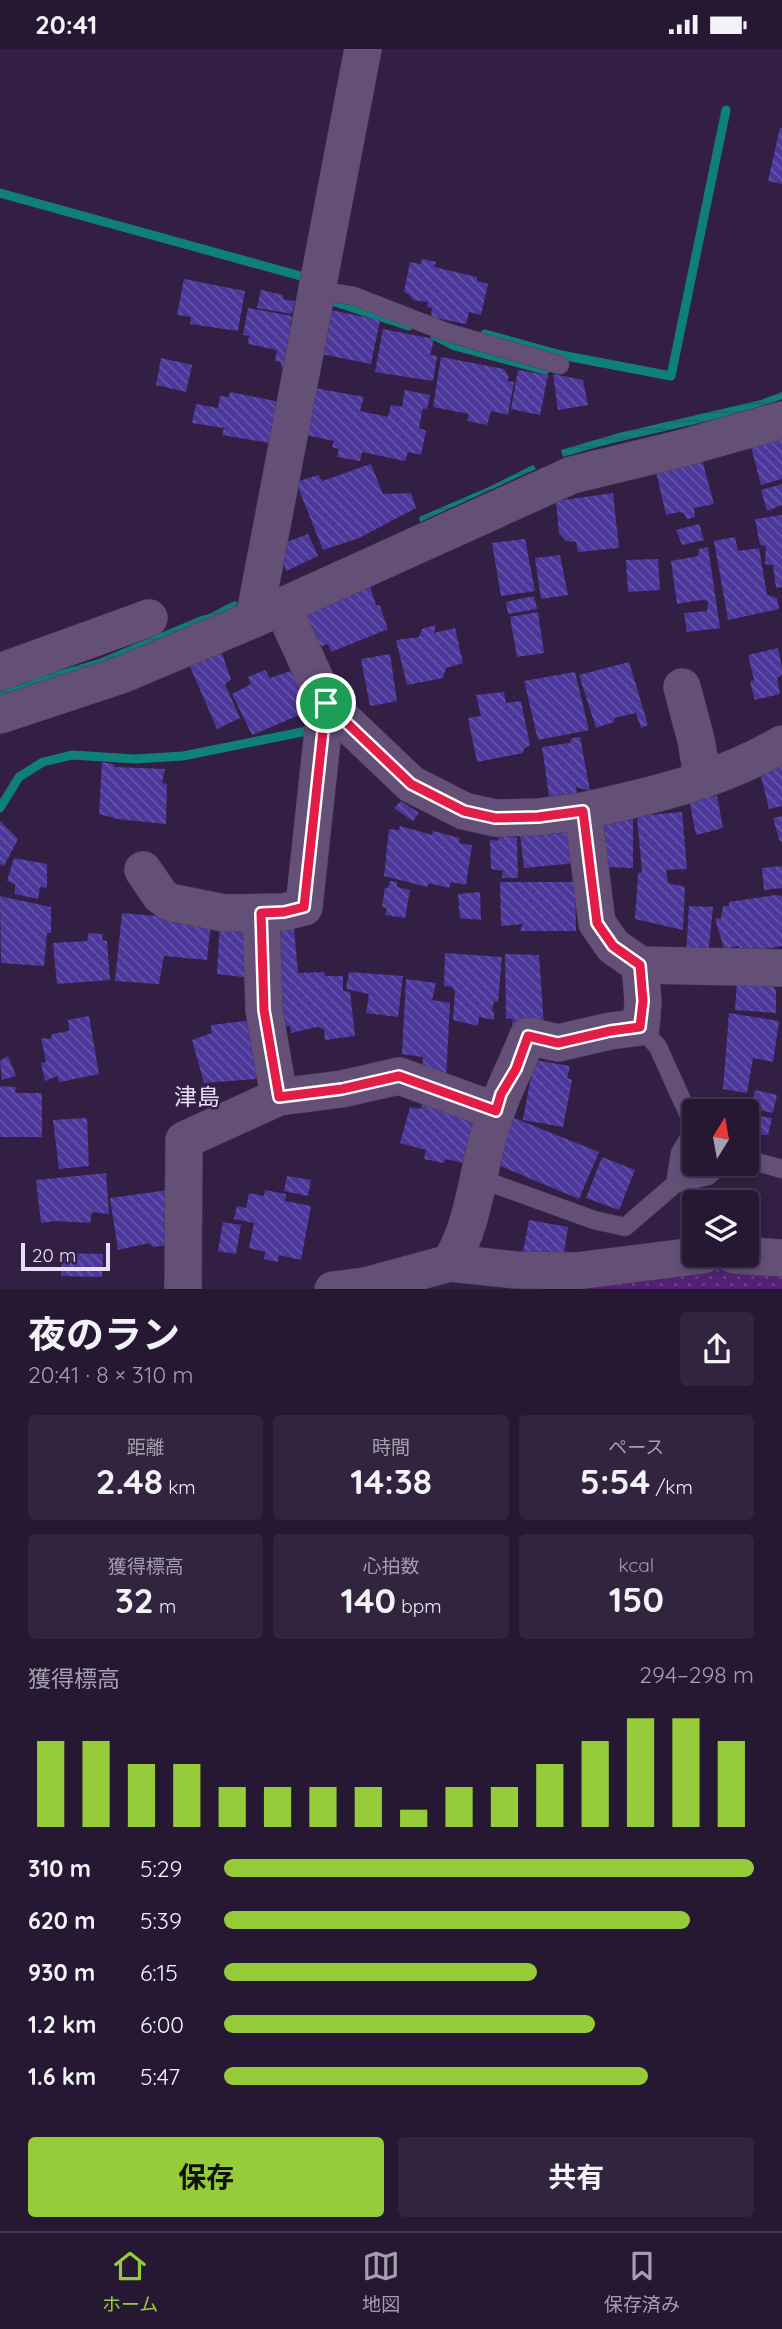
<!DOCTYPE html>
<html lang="ja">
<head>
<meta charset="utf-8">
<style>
	body { margin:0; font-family:Quicksand,"Noto Sans JP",sans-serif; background:#32243f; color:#f1f3f6; height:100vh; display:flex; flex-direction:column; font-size:26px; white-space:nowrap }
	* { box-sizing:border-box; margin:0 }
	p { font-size:23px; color:#a49fac }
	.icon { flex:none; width:38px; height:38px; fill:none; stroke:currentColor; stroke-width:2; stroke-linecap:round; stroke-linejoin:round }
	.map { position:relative; height:1240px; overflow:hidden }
	.sheet { display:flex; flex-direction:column; background:#261733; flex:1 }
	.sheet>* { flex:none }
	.needle { width:46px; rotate:11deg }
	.tools { position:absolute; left:682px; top:1050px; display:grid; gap:14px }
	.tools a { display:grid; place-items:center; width:77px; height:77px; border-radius:7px; background:#261733; box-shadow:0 4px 10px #0003,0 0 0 2px #42364e; font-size:35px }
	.scale { position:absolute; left:21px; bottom:18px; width:89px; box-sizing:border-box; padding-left:7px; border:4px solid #eadef6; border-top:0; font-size:19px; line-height:24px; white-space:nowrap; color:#eadef6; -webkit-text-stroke:5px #331f44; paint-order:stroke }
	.pin { position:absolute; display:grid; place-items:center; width:60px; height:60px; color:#fff; margin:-30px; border:4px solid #fff; border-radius:50%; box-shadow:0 2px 7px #0007 }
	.round { display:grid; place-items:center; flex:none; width:74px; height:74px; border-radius:7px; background:#32243f }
	.summary { display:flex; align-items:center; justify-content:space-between; height:119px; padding:0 28px }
	h1 { font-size:38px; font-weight:700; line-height:52px }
	.figures { display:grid; grid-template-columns:repeat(3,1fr); gap:10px; height:119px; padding:7px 28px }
	.figures div { display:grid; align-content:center; border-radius:7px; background:#32243f; text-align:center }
	.figures b { font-size:35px; font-weight:700 }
	.figures small { font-size:19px; font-weight:400 }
	.figures p { font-size:19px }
	.chart { height:196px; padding:14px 28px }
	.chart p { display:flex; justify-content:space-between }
	.chart svg { width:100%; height:126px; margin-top:7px; stroke:#96cc3a; stroke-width:6 }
	.cta { display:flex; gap:14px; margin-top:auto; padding:14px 28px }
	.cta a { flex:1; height:80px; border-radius:7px; background:#96cc3a; color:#111; font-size:28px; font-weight:700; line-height:80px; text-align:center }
	.cta a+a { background:#32243f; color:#f1f3f6 }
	ul { padding:0 28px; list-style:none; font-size:23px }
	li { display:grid; grid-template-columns:112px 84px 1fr; align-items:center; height:52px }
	li i { height:18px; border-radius:9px; background:#96cc3a }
	.status { display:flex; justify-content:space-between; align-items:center; height:49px; padding:0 35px; background:#261733; direction:ltr }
	.status svg { height:19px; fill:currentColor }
	.tab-bar { display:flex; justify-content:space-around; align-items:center; height:98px; border-top:2px solid #42364e; background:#261733; font-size:19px; color:#a49fac }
	.tab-bar a { display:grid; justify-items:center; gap:4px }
	.tab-bar .active { color:#96cc3a }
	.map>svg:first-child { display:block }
	.green { fill:url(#green-dots) }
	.water { fill:url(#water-rules) }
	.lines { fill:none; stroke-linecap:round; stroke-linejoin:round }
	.stream { stroke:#0e8079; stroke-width:9 }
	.building { fill:url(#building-back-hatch) }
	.lane-casing { stroke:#4d3b5a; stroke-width:19 }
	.street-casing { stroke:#4d3b5a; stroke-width:38 }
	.lane { stroke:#644f77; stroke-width:18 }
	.street { stroke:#644f77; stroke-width:37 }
	.route-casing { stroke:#fff; stroke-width:14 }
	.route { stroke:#e11d48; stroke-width:9 }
	.labels { text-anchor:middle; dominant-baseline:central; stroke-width:5; stroke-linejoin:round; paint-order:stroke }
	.quarter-label { font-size:23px; fill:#eadef6; stroke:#331f44 }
</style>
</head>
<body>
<div class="status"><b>20:41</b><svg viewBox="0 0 49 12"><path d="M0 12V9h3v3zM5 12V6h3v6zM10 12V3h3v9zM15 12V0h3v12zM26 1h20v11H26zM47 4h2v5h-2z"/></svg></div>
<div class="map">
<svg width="782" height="1241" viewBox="0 0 782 1241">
	<defs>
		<pattern id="green-dots" width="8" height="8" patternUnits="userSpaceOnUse" patternTransform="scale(1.75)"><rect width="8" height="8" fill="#522075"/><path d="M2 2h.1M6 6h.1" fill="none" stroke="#6b4089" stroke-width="1.8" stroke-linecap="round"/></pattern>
		<pattern id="water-rules" width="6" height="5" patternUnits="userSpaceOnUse" patternTransform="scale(1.75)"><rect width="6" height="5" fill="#0e8079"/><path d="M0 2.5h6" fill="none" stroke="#276564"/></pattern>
		<pattern id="building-back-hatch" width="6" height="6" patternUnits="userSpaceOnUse" patternTransform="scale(1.75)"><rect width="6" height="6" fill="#4c379a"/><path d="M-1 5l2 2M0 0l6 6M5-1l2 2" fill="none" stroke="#6654a9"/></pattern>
	</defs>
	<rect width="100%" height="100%" fill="#331f44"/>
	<!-- green -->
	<path class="green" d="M703 1214 782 1215V1240L588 1241 602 1232Z"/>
	<!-- water -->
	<g class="water">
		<path d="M782 343V350C711 376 635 385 563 408L561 401 619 384 761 351Z"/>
		<path d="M533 416 536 420 420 473 419 468 491 437Z"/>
		<path d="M236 552 238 555 231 561 113 612 0 648V639L99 610 201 567C213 566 224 555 236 552Z"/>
	</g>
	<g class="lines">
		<!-- stream -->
		<g class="stream">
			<path d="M0 144 304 228 308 232"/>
			<path d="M324 245 332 252 409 277"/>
			<path d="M485 285 561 306 671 327 726 61"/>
			<path d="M435 287 455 297 545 321"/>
			<path d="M0 759 19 728 43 713 72 706 135 710 183 707 307 682H314"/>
		</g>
	</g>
	<!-- building -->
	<g class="building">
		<path d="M780 79H782V135L768 132Z"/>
		<path d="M422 210 436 213 434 218 477 228V232L488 235 481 266 469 263 466 275 431 268 432 259 427 258 428 253 413 251 410 246 404 243 410 213 421 215Z"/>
		<path d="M184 230 245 242 238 282 190 275 191 268 177 266Z"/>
		<path d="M261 241 283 246V250L295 252 292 265 257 259Z"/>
		<path d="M248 259 292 267 290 278 297 279 292 320 281 318V313L275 312 277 301 248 295 249 287 243 286Z"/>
		<path d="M330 261 380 271 371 315 322 305Z"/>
		<path d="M383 280 434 290 430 306 437 307 433 332 375 323Z"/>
		<path d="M441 308 504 320 509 328 507 332 514 333 508 366 491 362 487 376 467 372 469 365 433 358Z"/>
		<path d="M161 309 192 316 186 343 156 336Z"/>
		<path d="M518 321 548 326 540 366 511 360Z"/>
		<path d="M553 325 583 331 588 356 558 361Z"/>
		<path d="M315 339 364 348 360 362 388 368 391 356 402 358 405 341 430 346 427 360 423 359 419 379 426 382 421 406 408 403 405 412 362 403 360 412 337 408 339 400 332 398 334 392 306 386Z"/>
		<path d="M230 343 285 354 276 395 222 386 224 379 192 374 196 355 218 359 220 347 229 348Z"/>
		<path d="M782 385V430L761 436 750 394Z"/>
		<path d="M701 407 714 455 694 459 695 468 687 470 684 464 679 463 666 466 655 418Z"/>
		<path d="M371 415 383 445 411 444 416 459 359 489 323 501 296 433 318 426 322 432Z"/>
		<path d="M782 435V456L767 462 761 441Z"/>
		<path d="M613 444 619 499 578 503 576 493 566 492 559 484 556 452Z"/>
		<path d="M782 466V538L776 539 773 516 765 515 766 497 760 496 755 470Z"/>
		<path d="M699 475 704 491 682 496 676 481Z"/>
		<path d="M308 485 318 507 286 522 281 504 287 502 284 494Z"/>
		<path d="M735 488 738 502 759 499 767 546 777 549 779 560 728 571 714 492Z"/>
		<path d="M525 490 535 542 501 547 492 494Z"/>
		<path d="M708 498 720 579 687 583 684 564 707 562 708 552 701 551 677 555 671 512 698 507 699 500Z"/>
		<path d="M560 506 568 546 541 550 535 509Z"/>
		<path d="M658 510 660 541 628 543 626 511Z"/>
		<path d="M370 538 376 556 380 557 388 580 331 603 328 595 313 600 300 561Z"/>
		<path d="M534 547 537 560 508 565 506 553Z"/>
		<path d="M538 563 544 604 517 608 510 568Z"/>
		<path d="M436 576 434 584 455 579 463 614 446 619 443 629 407 636 396 591 419 588 422 580Z"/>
		<path d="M778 599 782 619V626L777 629 780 645 755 651 750 633 754 631 748 606Z"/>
		<path d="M221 601 231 631 225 635 240 669 217 680 189 615Z"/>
		<path d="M390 605 397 652 370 657 361 610Z"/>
		<path d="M629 613 648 676 641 679 636 664 614 669V673L596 679 579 626Z"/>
		<path d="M265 621 270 629 294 621 309 662 252 686 232 645 251 635 248 628Z"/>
		<path d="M575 623 589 681 538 691 524 632Z"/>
		<path d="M504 643 506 654 521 652 530 696 524 700 523 704 477 713 468 669 481 667 476 646Z"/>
		<path d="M580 688 590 742 576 738 578 751 550 755 542 698 570 694 572 689Z"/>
		<path d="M102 713 113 715 115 718 165 720 162 734 167 735 166 775 118 770 99 765Z"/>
		<path d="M782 714V757L769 760 759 719Z"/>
		<path d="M717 747 723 779 696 786 689 751Z"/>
		<path d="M401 752 419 764 413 772 394 759Z"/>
		<path d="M682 763 687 820 666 821 668 834 685 838 683 881 635 870 638 824 642 823 637 767Z"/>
		<path d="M601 767 633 768V819L604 818Z"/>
		<path d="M782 767V792L780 793 773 769Z"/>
		<path d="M0 772 18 790 4 817 0 815Z"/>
		<path d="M400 777 432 786 433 782 460 789 459 794 472 796 466 836 451 833 449 839 429 834 427 838 384 827 389 780 399 781Z"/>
		<path d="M499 780 506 786 517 789 518 829H502L503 822 491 820 490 791 498 792Z"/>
		<path d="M574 782 576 814 524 819 520 784Z"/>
		<path d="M14 809 47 815V839L40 838 38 850 15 845V835L7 832Z"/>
		<path d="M782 817V839L764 841 762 819Z"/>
		<path d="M390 832 397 833V838L410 841 405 869 385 866 387 859 382 858 385 839H388Z"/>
		<path d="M500 833H575L576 882H520L523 875 501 877Z"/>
		<path d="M480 843 481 871 460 869 458 845Z"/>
		<path d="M775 846 782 847V897L741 904 739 897 724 900 715 869 721 870 723 857H729V853Z"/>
		<path d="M0 847 51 858V884H47L44 917 1 914Z"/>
		<path d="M689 857 713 858 708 908 686 906Z"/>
		<path d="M122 864 211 872 207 911 164 907 159 935 115 932Z"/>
		<path d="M293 869 298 924 324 923 325 927H343V942L350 943 355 987 325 991 324 980 317 978 291 984 290 977 277 978 269 890Z"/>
		<path d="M220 870 253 873 251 929 217 925Z"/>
		<path d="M89 884 103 885 102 891 107 892 110 931 57 935 53 894 87 892Z"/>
		<path d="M445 904 502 908 498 953 494 952 492 962 494 963V971L479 968 478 977 453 971 455 942 452 938 444 937Z"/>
		<path d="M505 905 539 906 544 978 512 977 513 970 506 969Z"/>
		<path d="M349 923 403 927 398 968 366 964 369 945 346 940Z"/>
		<path d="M768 929 776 942V964L735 961 737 930Z"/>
		<path d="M406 930 436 934 432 951 450 954 446 1029 422 1027 423 1008 402 1005Z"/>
		<path d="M729 964 779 972 773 1013 753 1009 747 1044 723 1040Z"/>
		<path d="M89 967 99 1025 60 1033 57 1027 45 1032 41 1014 46 1013 41 989 51 990 52 985 69 982 68 971Z"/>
		<path d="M253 971 268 1029 204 1034 192 991 212 984 211 976Z"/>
		<path d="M8 1007 16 1027 2 1031 0 1012Z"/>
		<path d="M534 1011 570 1017 567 1029 572 1031 563 1078 523 1071Z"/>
		<path d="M0 1037 16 1038 15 1044H42V1088H0Z"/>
		<path d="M755 1041 777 1046 773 1064 752 1059Z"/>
		<path d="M422 1051 481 1069 470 1115 445 1110 444 1114 424 1110 426 1101 400 1094 410 1058 421 1060Z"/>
		<path d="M749 1065 772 1069 768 1086 747 1085Z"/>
		<path d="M509 1067 599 1103 579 1150 491 1113Z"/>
		<path d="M87 1069 89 1117 59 1120 53 1071Z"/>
		<path d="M602 1108 635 1121 619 1161 586 1149Z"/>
		<path d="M106 1124 109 1165 92 1163 90 1174 56 1172 41 1174 36 1131Z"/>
		<path d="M287 1127 311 1131 308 1147 284 1142Z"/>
		<path d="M168 1141 175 1195 153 1198 149 1194 118 1201 110 1149Z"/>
		<path d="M265 1141 286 1145 285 1152 311 1157 301 1211 279 1206 278 1213 264 1210 265 1203 249 1199 254 1174 234 1170 237 1157 246 1159 249 1144 264 1147Z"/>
		<path d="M529 1171 568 1178 563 1211 523 1202Z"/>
		<path d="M223 1173 241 1176 236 1205 218 1202Z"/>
		<path d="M62 1204 103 1205 102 1228 61 1227Z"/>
	</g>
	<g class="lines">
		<!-- lane casing -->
		<g class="lane-casing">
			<g id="lane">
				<path d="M317 241 354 247 446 283 560 316"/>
				<path d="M641 978 658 998 695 1080"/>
				<path d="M747 1110 782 1120"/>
				<path d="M478 1129 594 1171 625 1178 675 1135 680 1104 694 1080"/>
				<path d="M675 1135 708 1127 721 1115"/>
			</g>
		</g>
		<!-- street casing -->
		<g class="street-casing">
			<g id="street">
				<path d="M282 557 326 654 411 735 464 762 495 769 538 768 583 762 597 874 613 897 640 916 782 919"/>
				<path d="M254 570 363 0"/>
				<path d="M0 623 149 569"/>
				<path d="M682 638 696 691 703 731"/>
				<path d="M0 666 121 626 254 570 572 426 683 399 782 371"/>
				<path d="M583 762C651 747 721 731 782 695"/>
				<path d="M143 821 160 846 169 853 224 864 284 863 304 858 326 654"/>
				<path d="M261 864 264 961 279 1048"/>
				<path d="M734 1206 782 1209"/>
				<path d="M450 1214 516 1221 576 1222 703 1206"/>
				<path d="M183 1241 184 1091 279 1048 342 1040 399 1027 496 1062"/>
				<path d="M333 1241 365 1237 450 1214C475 1174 477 1122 491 1078 500 1046 516 1018 528 987L558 994 610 982 641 978 643 952 640 916"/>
			</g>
		</g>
		<!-- lane -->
		<use href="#lane" class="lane"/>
		<!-- street -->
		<use href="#street" class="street"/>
	</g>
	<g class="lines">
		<!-- route casing -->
		<g class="route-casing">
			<path id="route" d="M326 654 411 735 464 762 495 769 538 768 583 762 597 874 613 897 640 916 643 952 640 978 610 982 558 994 528 987 516 1020 501 1045 496 1062 399 1027 342 1040 279 1048 264 961 261 864 284 863 304 858Z"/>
		</g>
		<!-- route -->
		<use href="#route" class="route"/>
	</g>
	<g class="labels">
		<!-- quarter labels -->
		<g class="quarter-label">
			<text x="197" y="1047">津島</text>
		</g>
	</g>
</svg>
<div class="tools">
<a><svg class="needle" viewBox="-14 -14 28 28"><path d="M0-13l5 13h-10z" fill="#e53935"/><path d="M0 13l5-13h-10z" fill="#a49fac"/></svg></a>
<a><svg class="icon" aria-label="layers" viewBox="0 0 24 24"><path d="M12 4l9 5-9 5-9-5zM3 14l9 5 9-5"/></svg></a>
</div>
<div class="scale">20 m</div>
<div class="pin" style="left:326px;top:654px;background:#1e9e55"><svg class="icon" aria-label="arrive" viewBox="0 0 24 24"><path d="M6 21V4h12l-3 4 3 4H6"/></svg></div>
</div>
<section class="sheet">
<div class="summary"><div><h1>夜のラン</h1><p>20:41 · 8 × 310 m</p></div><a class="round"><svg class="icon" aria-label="share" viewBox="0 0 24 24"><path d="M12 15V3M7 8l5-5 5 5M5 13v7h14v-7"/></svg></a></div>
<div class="figures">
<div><p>距離</p><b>2.48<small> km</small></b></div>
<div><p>時間</p><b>14:38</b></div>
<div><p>ペース</p><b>5:54<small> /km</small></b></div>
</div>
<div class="figures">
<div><p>獲得標高</p><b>32<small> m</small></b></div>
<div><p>心拍数</p><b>140<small> bpm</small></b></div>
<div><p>kcal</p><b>150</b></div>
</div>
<div class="chart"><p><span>獲得標高</span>294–298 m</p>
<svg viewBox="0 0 160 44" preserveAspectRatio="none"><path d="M5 44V14M15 44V14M25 44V22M35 44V22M45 44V30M55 44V30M65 44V30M75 44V30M85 44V38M95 44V30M105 44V30M115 44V22M125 44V14M135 44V6M145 44V6M155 44V14"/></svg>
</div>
<ul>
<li><b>310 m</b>5:29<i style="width:100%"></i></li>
<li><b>620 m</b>5:39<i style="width:88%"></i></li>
<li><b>930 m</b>6:15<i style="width:59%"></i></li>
<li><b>1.2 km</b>6:00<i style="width:70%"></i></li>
<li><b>1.6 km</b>5:47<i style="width:80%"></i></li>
</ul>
<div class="cta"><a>保存</a><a>共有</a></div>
</section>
<nav class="tab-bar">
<a class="active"><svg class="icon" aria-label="home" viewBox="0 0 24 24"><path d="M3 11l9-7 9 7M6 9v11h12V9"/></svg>ホーム</a>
<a><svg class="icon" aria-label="map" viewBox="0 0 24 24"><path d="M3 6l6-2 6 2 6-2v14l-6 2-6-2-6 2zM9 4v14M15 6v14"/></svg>地図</a>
<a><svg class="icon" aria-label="saved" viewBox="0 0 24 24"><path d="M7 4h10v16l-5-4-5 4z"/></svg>保存済み</a>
</nav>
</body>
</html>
